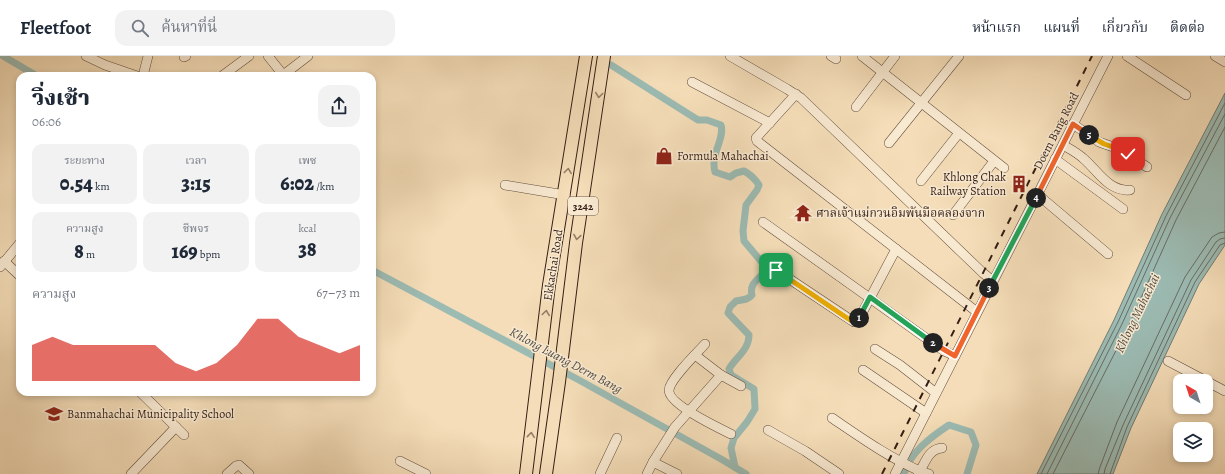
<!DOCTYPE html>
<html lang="th">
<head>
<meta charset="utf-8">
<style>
	body { margin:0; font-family:Alegreya,"Noto Serif Thai",serif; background:#f2f2f3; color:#1f2937; height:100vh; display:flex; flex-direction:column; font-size:15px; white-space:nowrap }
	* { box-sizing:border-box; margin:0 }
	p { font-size:13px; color:#747a83 }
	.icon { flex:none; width:22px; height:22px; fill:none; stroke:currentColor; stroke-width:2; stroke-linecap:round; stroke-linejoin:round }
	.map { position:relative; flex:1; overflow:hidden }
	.details { position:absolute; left:16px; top:16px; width:360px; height:324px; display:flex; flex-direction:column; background:#fff; border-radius:12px; box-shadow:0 2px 6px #0003 }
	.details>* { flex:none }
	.needle { width:26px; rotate:321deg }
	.fabs { position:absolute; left:1173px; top:318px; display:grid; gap:8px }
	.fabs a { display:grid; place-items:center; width:40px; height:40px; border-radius:8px; background:#fff; box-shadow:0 2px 6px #0003; font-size:20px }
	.pin { position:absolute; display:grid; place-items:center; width:34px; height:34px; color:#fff; margin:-17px; border-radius:8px; box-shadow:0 2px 6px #0006 }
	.km { position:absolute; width:20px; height:20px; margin:-10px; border-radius:50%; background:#222; color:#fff; font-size:11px; line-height:20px; text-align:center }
	.round { display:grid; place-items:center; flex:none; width:42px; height:42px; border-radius:12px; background:#f2f2f3 }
	.head { display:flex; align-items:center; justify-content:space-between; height:68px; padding:0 16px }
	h1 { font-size:22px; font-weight:800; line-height:30px }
	.stats { display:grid; grid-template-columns:repeat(3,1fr); gap:6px; height:68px; padding:4px 16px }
	.stats div { display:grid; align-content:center; border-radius:10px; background:#f2f2f3; text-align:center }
	.stats b { font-size:20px; font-weight:800 }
	.stats small { font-size:11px; font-weight:400 }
	.stats p { font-size:11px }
	.chart { height:112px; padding:8px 16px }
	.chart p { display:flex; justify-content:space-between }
	.chart svg { width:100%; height:72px; margin-top:4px; fill:#d93025; opacity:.7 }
	header { display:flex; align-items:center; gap:24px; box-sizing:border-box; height:56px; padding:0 20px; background:#fff; border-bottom:1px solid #e0e1e3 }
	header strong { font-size:19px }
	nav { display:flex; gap:22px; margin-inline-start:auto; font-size:14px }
	.search { width:280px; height:36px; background:#f2f2f3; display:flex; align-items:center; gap:10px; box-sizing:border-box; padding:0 14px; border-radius:12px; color:#747a83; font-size:15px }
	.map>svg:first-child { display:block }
	.water { fill:#9cbbb3; stroke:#727c73 }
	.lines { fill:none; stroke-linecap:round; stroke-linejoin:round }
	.shore { stroke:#686c64; stroke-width:1 }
	.canal { stroke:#9cbbb3; stroke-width:7 }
	.minor-casing { stroke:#644e3d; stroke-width:10 }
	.major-casing { stroke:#341e14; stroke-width:14 }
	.minor { stroke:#f8e9d1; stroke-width:9 }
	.major { stroke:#f4ddb8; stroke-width:12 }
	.rail { stroke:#341e14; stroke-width:2; stroke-dasharray:7 7; stroke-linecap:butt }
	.oneway { stroke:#947e66 }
	.split-1-casing { stroke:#fff; stroke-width:8 }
	.split-2-casing { stroke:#fff; stroke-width:8 }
	.split-3-casing { stroke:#fff; stroke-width:8 }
	.split-4-casing { stroke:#fff; stroke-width:8 }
	.split-5-casing { stroke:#fff; stroke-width:8 }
	.split-6-casing { stroke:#fff; stroke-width:8 }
	.split-1 { stroke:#f5b400; stroke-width:5 }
	.split-2 { stroke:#22a559; stroke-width:5 }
	.split-3 { stroke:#f0652b; stroke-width:5 }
	.split-4 { stroke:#22a559; stroke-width:5 }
	.split-5 { stroke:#f0652b; stroke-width:5 }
	.split-6 { stroke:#f5b400; stroke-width:5 }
	.labels { text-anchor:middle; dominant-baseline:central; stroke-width:3; stroke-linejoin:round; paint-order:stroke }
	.shield { fill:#f8e9d1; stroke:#6f5b4d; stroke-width:1 }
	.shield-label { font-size:11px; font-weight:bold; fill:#341e14 }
	.street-label { font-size:12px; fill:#341e14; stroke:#f8e9d1 }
	.poi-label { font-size:12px; fill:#341e14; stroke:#f8e9d1; text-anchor:start }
	.water-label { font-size:13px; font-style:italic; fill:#534d44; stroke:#f8e9d1 }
</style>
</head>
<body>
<header>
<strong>Fleetfoot</strong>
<div class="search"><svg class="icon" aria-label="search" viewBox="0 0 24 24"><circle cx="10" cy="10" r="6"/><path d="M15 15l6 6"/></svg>ค้นหาที่นี่</div>
<nav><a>หน้าแรก</a><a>แผนที่</a><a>เกี่ยวกับ</a><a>ติดต่อ</a></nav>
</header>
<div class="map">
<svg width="1225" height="418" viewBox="0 0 1225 418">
	<rect width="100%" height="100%" fill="#f4ddb8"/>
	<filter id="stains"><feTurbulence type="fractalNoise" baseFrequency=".005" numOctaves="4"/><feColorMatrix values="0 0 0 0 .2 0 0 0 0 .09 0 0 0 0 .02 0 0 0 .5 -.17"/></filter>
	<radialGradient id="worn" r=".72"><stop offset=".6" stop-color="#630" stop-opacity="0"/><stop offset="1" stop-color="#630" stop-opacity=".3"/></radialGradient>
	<!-- water -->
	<path class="water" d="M1225 37V189L1199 228 1131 372 1113 418H1037L1114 264 1162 158Z"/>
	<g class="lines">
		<!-- shore -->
		<g class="shore">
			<path d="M1041 418 1118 266 1166 160 1225 47"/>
			<path d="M1047 418 1122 268 1170 162 1225 58"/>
			<path d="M1053 418 1128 271 1176 164 1225 71"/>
			<path d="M1098 418 1100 411 1117 366 1185 221 1212 181 1219 177 1225 176"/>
			<path d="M1104 418 1105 413 1123 369 1191 224 1216 186 1220 183 1225 182"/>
			<path d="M1110 418 1127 371 1195 226 1220 189 1225 187"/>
		</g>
		<!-- canal -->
		<g class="canal">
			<path d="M3 0 37 20"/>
			<path d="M611 9 698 64H707L721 69C725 83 710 98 715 116L730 121 736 117 744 115C750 118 755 123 759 129L757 134 746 149 743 175 744 185 765 210 766 214C760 223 749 226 752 239 748 244 742 244 736 245L730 251 728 257 749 279C749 294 736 301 729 313L731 319 754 333 755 353 747 366 734 382 731 392 735 411"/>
			<path d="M372 214 579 324 721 403 746 418"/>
			<path d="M904 418C910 396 931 381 949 369L971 376 976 389 967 418"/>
		</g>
		<!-- minor casing -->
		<g class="minor-casing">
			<g id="minor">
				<path d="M86 0 105 9 137 20"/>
				<path d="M268 0 284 20"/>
				<path d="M730 0 787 33 801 42 983 217 993 225"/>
				<path d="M831 0 836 3"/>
				<path d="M862 0 1004 112"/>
				<path d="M1127 0 1186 39"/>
				<path d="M1215 0 1225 6"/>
				<path d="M184 1 186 0"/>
				<path d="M143 20 148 0"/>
				<path d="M222 20 249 0"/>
				<path d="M282 20 308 0"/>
				<path d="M692 26 770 67"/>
				<path d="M796 38 756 82 757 85 977 256"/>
				<path d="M856 51 895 0"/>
				<path d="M1073 68 1099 86 1122 94 1147 111"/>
				<path d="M889 87 959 0"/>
				<path d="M1063 89C1070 93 1078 97 1084 103 1098 115 1109 136 1130 134"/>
				<path d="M1055 103 1123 153"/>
				<path d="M921 125 959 77"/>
				<path d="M505 129 565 139"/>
				<path d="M1037 138 1108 198"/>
				<path d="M953 159 994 105"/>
				<path d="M763 166 944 295 955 300"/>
				<path d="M4 205 20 220"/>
				<path d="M0 211 20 187"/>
				<path d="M776 214 854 266 859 263 896 193"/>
				<path d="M705 288C697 297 670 323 669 334 668 348 719 372 731 378"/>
				<path d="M875 293 900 309 936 337"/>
				<path d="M695 299 721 319 741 330"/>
				<path d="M1168 305 1225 335"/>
				<path d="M863 314 926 357"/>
				<path d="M140 336 184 379"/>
				<path d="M832 362C860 381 888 401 920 415L918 418"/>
				<path d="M768 374 805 395 839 418"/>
				<path d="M400 405 426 418"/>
				<path d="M131 418 176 371"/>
				<path d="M227 418 236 410 239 409 249 418"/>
				<path d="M600 418 617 382"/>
				<path d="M647 418 653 406"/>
				<path d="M677 418 653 406 675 371 721 319"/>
				<path d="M895 418 1108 0"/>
				<path d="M929 418 920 415C926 405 929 393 942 392"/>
			</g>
		</g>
		<!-- major casing -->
		<g class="major-casing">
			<g id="major">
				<path d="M526 418 549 229 586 0"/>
				<path d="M546 418 559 326 576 187 604 0"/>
			</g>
		</g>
		<!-- minor -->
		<use href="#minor" class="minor"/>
		<!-- major -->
		<use href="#major" class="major"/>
		<!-- rail -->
		<path class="rail" d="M882 418 1092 0"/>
	</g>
	<!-- one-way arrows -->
	<defs><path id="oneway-chevron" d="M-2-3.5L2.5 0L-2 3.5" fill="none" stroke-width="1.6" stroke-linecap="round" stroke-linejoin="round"/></defs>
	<g class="oneway">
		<use href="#oneway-chevron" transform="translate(599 39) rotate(98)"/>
		<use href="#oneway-chevron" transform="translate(568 115) rotate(-82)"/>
		<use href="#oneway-chevron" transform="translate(577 181) rotate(99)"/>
		<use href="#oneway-chevron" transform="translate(546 257) rotate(-82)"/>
		<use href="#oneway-chevron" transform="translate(531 379) rotate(-84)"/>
	</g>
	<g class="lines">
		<!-- split-1 casing -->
		<g class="split-1-casing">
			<path id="split-1" d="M776 214 850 264 854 266 859 262"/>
		</g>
		<!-- split-2 casing -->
		<g class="split-2-casing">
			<path id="split-2" d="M859 262 870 241 933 287"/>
		</g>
		<!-- split-3 casing -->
		<g class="split-3-casing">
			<path id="split-3" d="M933 287 955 300 989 232"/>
		</g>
		<!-- split-4 casing -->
		<g class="split-4-casing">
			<path id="split-4" d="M989 232 1036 142"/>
		</g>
		<!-- split-5 casing -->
		<g class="split-5-casing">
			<path id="split-5" d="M1036 142 1073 68 1089 79"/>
		</g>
		<!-- split-6 casing -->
		<g class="split-6-casing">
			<path id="split-6" d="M1089 79 1104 88 1122 94 1128 98"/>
		</g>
		<!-- split-1 -->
		<use href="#split-1" class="split-1"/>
		<!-- split-2 -->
		<use href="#split-2" class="split-2"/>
		<!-- split-3 -->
		<use href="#split-3" class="split-3"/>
		<!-- split-4 -->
		<use href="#split-4" class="split-4"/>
		<!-- split-5 -->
		<use href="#split-5" class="split-5"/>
		<!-- split-6 -->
		<use href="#split-6" class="split-6"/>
	</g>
	<!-- icons -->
	<defs>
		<g id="shop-bare" transform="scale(1.38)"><path d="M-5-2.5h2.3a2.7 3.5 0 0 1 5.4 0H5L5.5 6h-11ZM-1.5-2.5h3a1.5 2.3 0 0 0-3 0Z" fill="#8f2418" stroke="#f8e9d1" stroke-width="2.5" paint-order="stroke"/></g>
		<g id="building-bare" transform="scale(1.38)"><path d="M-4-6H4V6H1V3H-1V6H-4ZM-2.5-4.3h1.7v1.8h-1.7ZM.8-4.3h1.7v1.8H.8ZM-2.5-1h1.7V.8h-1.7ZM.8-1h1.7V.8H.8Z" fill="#8f2418" stroke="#f8e9d1" stroke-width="2.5" paint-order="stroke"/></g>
		<g id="temple-bare" transform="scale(1.38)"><path d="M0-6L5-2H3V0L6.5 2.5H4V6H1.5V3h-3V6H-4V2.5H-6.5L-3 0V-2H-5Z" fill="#8f2418" stroke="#f8e9d1" stroke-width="2.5" paint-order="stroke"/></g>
		<g id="school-bare" transform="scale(1.38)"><path d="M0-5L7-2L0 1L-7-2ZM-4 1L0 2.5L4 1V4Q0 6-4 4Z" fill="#8f2418" stroke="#f8e9d1" stroke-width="2.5" paint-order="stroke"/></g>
	</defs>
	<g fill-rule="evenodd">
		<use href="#shop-bare" x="664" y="100"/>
		<use href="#building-bare" x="1019" y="128"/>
		<use href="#temple-bare" x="803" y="157"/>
		<use href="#school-bare" x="54" y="358"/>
	</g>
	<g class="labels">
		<!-- shield labels -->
		<rect class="shield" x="568" y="141" width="30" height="18" rx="3"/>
		<g class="shield-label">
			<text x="583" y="150">3242</text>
		</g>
		<!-- street labels -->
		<g class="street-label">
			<text transform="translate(1056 75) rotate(-63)">Doem Bang Road</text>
			<text transform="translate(553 209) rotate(-81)">Ekkachai Road</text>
		</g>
		<!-- poi labels -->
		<g class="poi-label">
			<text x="677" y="100">Formula Mahachai</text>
			<text x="1006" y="121" text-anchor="end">Khlong Chak<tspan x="1006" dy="14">Railway Station</tspan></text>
			<text x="816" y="157">ศาลเจ้าแม่กวนอิมพันมือคลองจาก</text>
			<text x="67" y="358">Banmahachai Municipality School</text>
		</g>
		<!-- water labels -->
		<g class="water-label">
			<text transform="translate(1137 257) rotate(-64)">Khlong Mahachai</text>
			<text transform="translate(566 304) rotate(28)">Khlong Luang Derm Bang</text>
		</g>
	</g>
	<rect width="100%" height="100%" filter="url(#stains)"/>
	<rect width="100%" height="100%" fill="url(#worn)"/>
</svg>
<div class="fabs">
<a><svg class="needle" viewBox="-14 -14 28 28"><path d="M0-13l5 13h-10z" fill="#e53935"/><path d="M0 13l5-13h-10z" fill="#747a83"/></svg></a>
<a><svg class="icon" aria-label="layers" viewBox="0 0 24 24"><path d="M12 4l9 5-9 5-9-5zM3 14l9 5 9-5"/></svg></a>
</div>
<div class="pin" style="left:776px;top:214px;background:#1e9e55"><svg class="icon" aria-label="arrive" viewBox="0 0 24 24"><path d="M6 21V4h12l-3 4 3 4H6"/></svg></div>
<div class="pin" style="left:1128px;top:98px;background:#d93025"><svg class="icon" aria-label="check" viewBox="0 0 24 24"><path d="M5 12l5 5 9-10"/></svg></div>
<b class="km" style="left:859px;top:262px">1</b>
<b class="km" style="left:933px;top:287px">2</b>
<b class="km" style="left:989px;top:232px">3</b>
<b class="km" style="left:1036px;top:142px">4</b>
<b class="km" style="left:1089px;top:79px">5</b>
<section class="details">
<div class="head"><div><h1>วิ่งเช้า</h1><p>06:06</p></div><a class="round"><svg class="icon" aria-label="share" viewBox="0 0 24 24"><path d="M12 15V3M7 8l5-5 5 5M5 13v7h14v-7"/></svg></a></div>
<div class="stats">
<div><p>ระยะทาง</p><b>0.54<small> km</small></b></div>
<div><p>เวลา</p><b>3:15</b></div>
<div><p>เพซ</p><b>6:02<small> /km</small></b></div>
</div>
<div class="stats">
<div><p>ความสูง</p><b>8<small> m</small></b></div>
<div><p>ชีพจร</p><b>169<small> bpm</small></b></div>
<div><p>kcal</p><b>38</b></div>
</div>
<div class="chart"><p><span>ความสูง</span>67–73 m</p>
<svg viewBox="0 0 160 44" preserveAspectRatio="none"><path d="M0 44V22L10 17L20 22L30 22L40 22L50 22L60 22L70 33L80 38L90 33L100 22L110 6L120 6L130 17L140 22L150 27L160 22V44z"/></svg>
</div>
</section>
</div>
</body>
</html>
